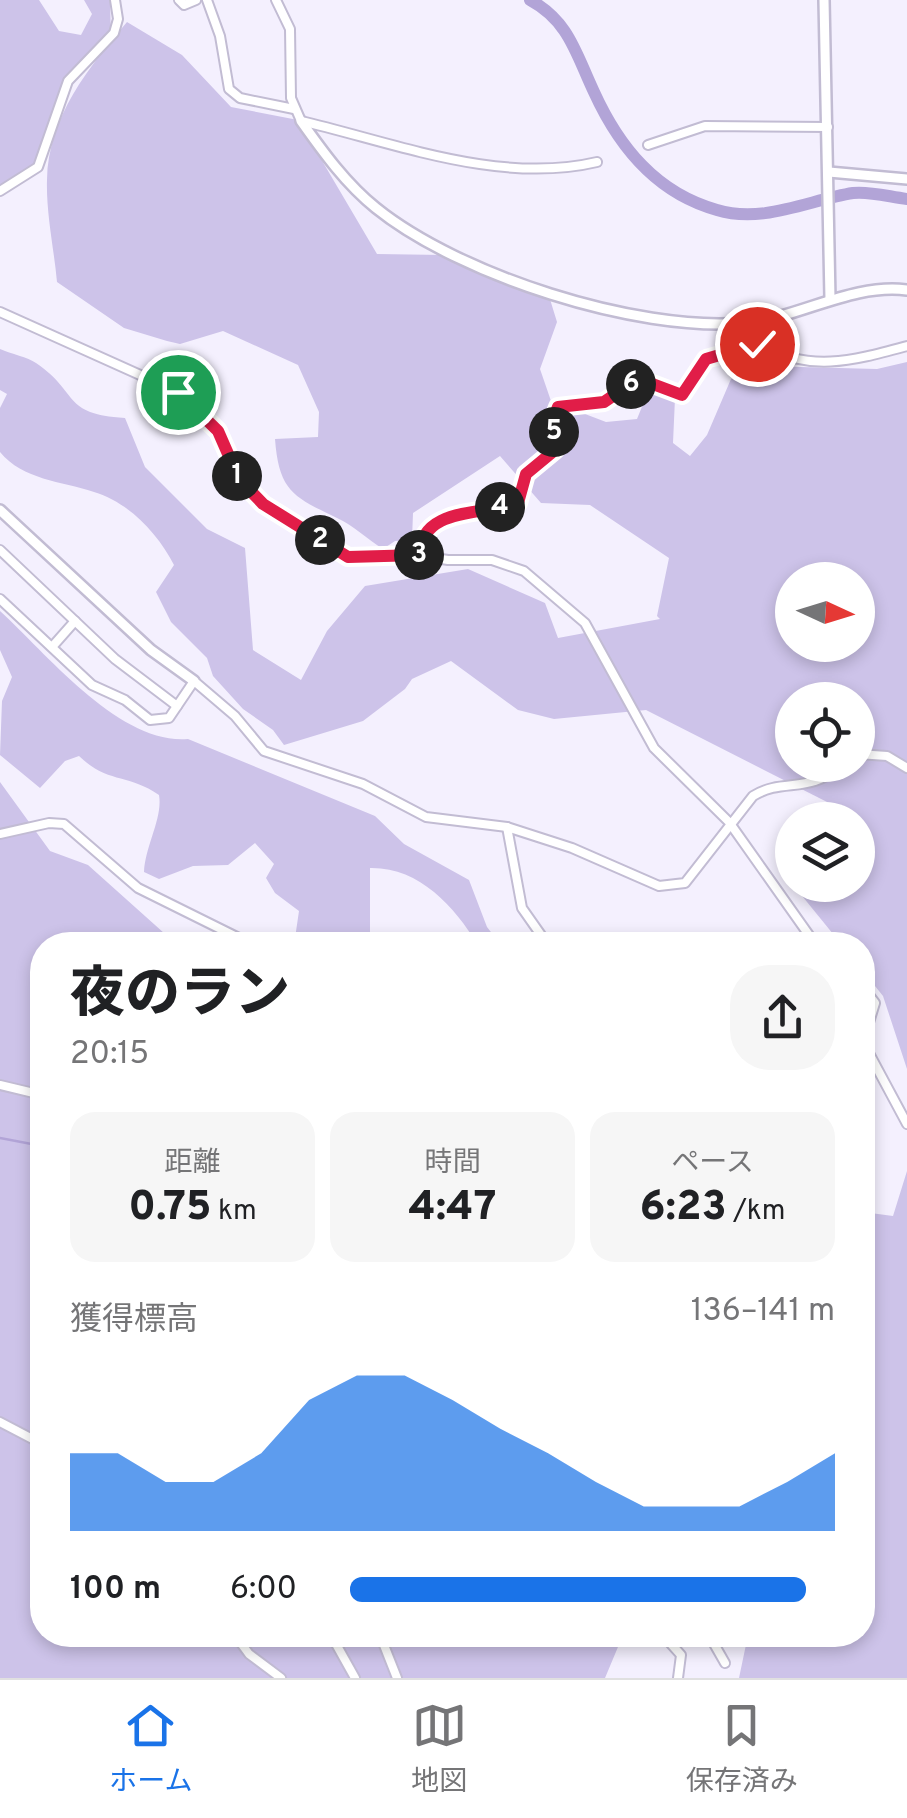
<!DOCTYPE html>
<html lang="ja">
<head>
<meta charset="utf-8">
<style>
	body { margin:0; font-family:Overpass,"Noto Sans JP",sans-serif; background:#f6f6f6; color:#202124; height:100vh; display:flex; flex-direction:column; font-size:38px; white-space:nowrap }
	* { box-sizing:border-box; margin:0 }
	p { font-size:32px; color:#757577 }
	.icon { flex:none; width:55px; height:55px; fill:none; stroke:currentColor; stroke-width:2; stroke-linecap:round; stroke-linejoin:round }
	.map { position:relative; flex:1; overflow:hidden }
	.sheet { position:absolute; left:30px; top:932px; width:845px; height:715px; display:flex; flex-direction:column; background:#fff; border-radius:40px; box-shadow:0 5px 15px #0003 }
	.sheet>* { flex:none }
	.needle { width:65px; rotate:94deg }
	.controls { position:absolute; left:775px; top:562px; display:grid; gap:20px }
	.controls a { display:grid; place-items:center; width:100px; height:100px; border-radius:50%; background:#fff; box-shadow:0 5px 15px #0003; font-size:50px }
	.pin { position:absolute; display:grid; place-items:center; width:85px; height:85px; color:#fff; margin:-42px; border:5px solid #fff; border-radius:50%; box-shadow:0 2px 10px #0007 }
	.km { position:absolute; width:50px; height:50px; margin:-25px; border-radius:50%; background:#222; color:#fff; font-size:28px; line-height:50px; text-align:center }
	.round { display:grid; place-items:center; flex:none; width:105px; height:105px; border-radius:40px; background:#f6f6f6 }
	.overview { display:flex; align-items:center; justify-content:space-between; height:170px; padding:0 40px }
	h1 { font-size:55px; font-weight:800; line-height:75px }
	.figures { display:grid; grid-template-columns:repeat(3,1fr); gap:15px; height:170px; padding:10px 40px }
	.figures div { display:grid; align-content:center; border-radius:25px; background:#f6f6f6; text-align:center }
	.figures b { font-size:42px; font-weight:800 }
	.figures small { font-size:28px; font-weight:400 }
	.figures p { font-size:28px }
	.chart { height:280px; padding:20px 40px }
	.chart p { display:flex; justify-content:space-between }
	.chart svg { width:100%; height:180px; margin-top:10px; fill:#1a73e8; opacity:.7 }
	ul { padding:0 40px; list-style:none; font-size:32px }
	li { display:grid; grid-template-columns:160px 120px 1fr; align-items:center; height:75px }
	li i { height:25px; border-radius:12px; background:#1a73e8 }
	.menu { display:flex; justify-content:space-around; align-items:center; height:140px; border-top:2px solid #e0e0e0; background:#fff; font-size:28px; color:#757577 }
	.menu a { display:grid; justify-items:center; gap:5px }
	.menu .selected { color:#1a73e8 }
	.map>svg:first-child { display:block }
	.green { fill:#cdc3e9; fill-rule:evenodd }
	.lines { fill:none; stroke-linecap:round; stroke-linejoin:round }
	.stream { stroke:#b2a4d7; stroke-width:2.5 }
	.river { stroke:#b2a4d7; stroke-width:12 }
	.minor-casing { stroke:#c2bcd3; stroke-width:12 }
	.tertiary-casing { stroke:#c2bcd3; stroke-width:14 }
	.minor { stroke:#fff; stroke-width:8 }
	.tertiary { stroke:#fff; stroke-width:9 }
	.route-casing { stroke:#fff; stroke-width:20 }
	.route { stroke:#e11d48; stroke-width:12 }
</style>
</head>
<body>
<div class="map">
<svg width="907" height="1678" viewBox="0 0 907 1678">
	<rect width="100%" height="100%" fill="#f4f0fe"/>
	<!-- green -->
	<g class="green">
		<path d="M0 0H39L59 31 81 35 92 14 84 0H110L111 38 65 88 38 167 0 187Z"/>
		<path d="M127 22 182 55 231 107 298 120 377 254 443 255 549 296 557 322 540 369 551 401 606 422 637 419 650 387 675 398 673 443 690 456 707 435 731 379 759 366 877 369 907 362V1069L883 996 863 971 862 945H842L794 886 858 885V820H825L831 804 646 710 554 719 518 710 451 661 412 679 405 689 363 721 284 745 273 730 243 709 213 676 207 658 171 622 156 592 174 565C158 534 130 503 94 492 61 481 23 480 0 452V408L7 394 0 390V349C11 354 28 357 36 363 80 393 61 414 125 418L145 467 207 529 245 548 253 650 301 680 327 631 365 586 468 569 545 603 558 638 660 619 657 616 669 558 590 505 541 503 500 456 413 513 412 540 395 541 383 549C368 540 353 525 337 518 294 497 279 492 275 439L318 437 319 412 298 365 223 331 180 344 167 341 124 328 57 282C54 249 46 213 47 180 48 117 89 67 127 22ZM792 580H858V645H792ZM792 700H858V765H792Z"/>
		<path d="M0 611C47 654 120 745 188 739L375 816 404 844 469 880 487 927 501 945H478C454 906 419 867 370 868V945H294L299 911 275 893 266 878 274 864 255 843 228 865 193 866 159 879 144 872C145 846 163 818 159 795 127 773 108 784 79 756L65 761 40 788 0 755 2 701 12 677 0 650Z"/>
		<path d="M0 782 50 851 88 865 174 942 185 945H42V1635H623L605 1678H0Z"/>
		<path d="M907 1171V1678H739L748 1635H862L863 1212 893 1216Z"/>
	</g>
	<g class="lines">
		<!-- stream -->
		<path class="stream" d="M0 1138 42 1146"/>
		<!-- river -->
		<path class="river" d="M530 0C569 21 576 54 594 92 619 147 656 193 717 210 763 224 809 200 853 193 870 191 890 197 907 199"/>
		<!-- minor casing -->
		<g class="minor-casing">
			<g id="minor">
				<path d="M179 0 184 5 196 0"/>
				<path d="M207 0 220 36 229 89 240 98 294 109"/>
				<path d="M276 0 290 29 291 98 301 121C395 143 500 185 597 162"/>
				<path d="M648 145 705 126 828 127"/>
				<path d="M0 191 38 167 68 81 114 33 118 19 115 0"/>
				<path d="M0 312 178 392 218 431 246 488 263 504 339 553 359 558 408 554 448 560H492L524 571 585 623 654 748 729 822 816 945"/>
				<path d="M757 344C810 373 852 361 907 346"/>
				<path d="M0 550 115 659 177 706"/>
				<path d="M420 555C421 506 486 516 518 503L526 475 555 450 553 420 558 407 605 401 632 383 684 394 701 362 757 344 773 318"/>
				<path d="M0 599 92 685 125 700 150 720 169 718 194 681 235 716 264 751 363 784 426 817 507 827 572 848 659 886 685 883 753 796C784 777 809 795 841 765"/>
				<path d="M52 647 75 621"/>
				<path d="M858 754 887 756 907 768"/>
				<path d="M507 827 522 908 548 945"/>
				<path d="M0 834 49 823 64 824 138 888 253 945"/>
				<path d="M862 986 875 1003 863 1042 907 1124"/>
				<path d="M0 1085 42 1095"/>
				<path d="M42 1209V1246"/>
				<path d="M0 1422 42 1444"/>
				<path d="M235 1635 249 1654 281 1678"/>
				<path d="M331 1635 355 1678"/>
				<path d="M380 1635 397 1678"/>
				<path d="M663 1635 681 1655 678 1678"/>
				<path d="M709 1635 725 1663"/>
			</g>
		</g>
		<!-- tertiary casing -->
		<g class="tertiary-casing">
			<g id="tertiary">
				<path d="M824 0 830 299"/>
				<path d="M301 121C323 152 346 184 376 208 459 275 636 332 743 323 798 319 850 283 907 290"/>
				<path d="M829 172 907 179"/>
				<path d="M0 510 151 650 194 681"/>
			</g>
		</g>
		<!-- minor -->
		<use href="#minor" class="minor"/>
		<!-- tertiary -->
		<use href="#tertiary" class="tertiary"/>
	</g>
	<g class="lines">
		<!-- route casing -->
		<g class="route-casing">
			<path id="route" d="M178 392 218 431 239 479 263 504 348 557 420 555C420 506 486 515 518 503L526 474 555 450 553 420 558 407 604 402 632 383H650L682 395 706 359 757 344"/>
		</g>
		<!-- route -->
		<use href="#route" class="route"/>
	</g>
</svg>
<div class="controls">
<a><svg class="needle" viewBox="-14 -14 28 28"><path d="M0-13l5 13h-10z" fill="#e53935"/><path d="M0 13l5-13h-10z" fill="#757577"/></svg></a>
<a><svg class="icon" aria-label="locate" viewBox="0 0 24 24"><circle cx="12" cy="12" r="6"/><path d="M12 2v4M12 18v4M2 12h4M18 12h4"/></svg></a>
<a><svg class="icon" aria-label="layers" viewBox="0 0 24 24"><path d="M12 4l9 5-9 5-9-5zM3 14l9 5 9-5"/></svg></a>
</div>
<div class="pin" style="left:178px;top:392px;background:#1e9e55"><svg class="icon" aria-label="arrive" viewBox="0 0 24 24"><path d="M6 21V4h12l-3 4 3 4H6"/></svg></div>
<div class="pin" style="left:757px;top:344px;background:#d93025"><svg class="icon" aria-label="check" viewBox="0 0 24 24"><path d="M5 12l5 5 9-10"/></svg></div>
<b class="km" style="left:237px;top:476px">1</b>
<b class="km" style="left:320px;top:540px">2</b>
<b class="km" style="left:419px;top:555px">3</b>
<b class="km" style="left:500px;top:507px">4</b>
<b class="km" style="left:554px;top:432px">5</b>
<b class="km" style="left:631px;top:384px">6</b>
<section class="sheet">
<div class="overview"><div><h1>夜のラン</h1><p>20:15</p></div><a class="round"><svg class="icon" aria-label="share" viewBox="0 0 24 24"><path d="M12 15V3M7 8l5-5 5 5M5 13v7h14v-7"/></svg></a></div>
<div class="figures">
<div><p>距離</p><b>0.75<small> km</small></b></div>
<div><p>時間</p><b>4:47</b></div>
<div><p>ペース</p><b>6:23<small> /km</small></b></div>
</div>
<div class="chart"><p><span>獲得標高</span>136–141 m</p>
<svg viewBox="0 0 160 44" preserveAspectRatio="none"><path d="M0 44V25L10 25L20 32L30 32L40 25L50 12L60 6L70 6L80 12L90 19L100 25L110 32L120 38L130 38L140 38L150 32L160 25V44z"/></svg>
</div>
<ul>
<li><b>100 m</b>6:00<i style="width:94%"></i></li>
</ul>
</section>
</div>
<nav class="menu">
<a class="selected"><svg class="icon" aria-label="home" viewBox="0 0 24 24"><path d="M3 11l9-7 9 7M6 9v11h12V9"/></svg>ホーム</a>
<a><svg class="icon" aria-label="map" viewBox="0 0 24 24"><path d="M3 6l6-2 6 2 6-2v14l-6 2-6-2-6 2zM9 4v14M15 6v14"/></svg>地図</a>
<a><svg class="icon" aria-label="saved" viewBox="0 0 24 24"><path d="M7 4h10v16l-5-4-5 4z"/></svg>保存済み</a>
</nav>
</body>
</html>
